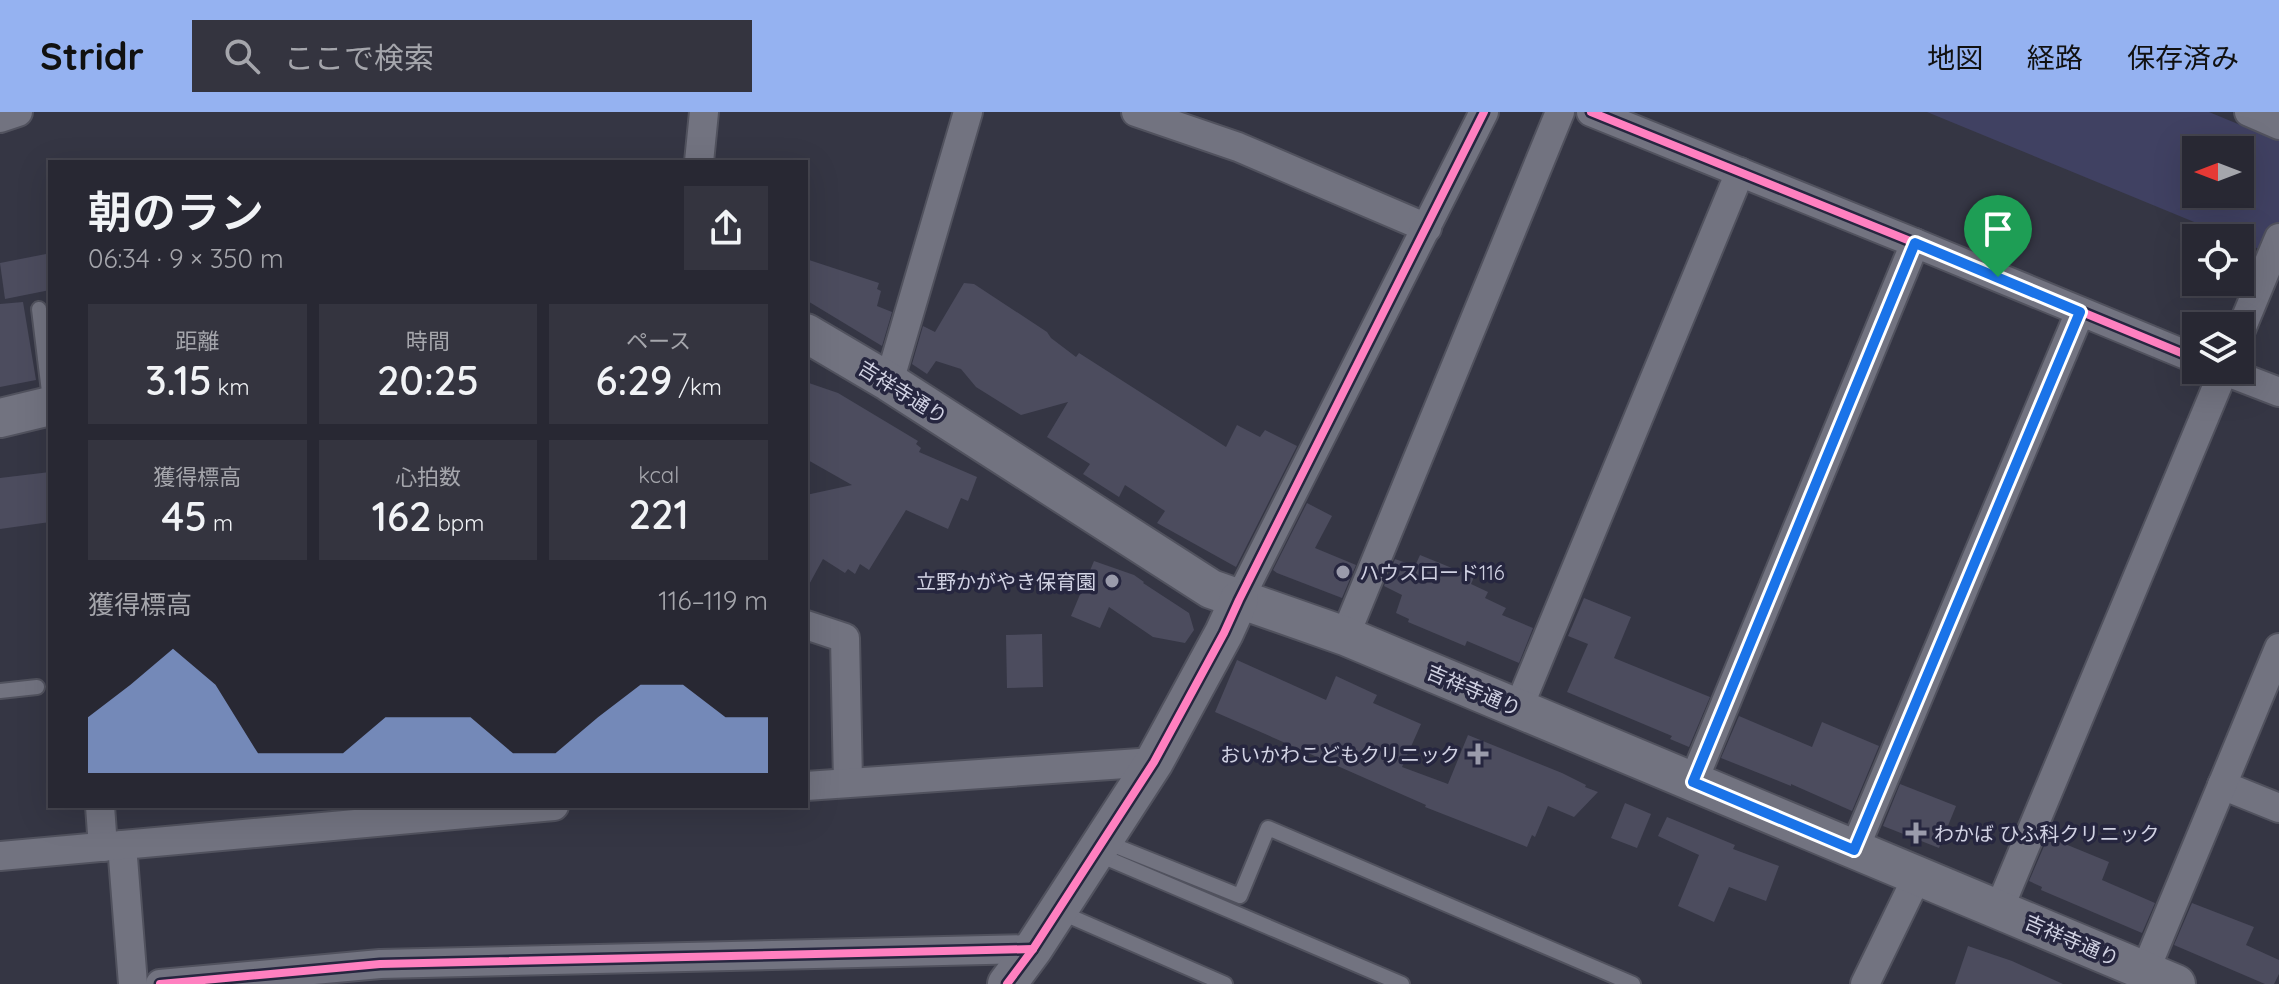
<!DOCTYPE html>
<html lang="ja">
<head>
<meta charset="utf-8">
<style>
	body { margin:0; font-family:Quicksand,"Noto Sans JP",sans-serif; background:#34343f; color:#f1f3f6; height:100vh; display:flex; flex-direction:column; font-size:30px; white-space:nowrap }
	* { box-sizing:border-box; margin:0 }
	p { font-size:26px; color:#a5a6ac }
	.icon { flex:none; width:44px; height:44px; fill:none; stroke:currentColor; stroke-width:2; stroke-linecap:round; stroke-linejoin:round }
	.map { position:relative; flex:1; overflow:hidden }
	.sheet { position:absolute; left:48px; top:48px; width:760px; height:648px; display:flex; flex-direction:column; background:#282833; border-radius:0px; box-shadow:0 8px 32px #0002,0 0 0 2px #44444e }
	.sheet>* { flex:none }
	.needle { width:52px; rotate:270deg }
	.controls { position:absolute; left:2182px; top:24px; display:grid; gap:16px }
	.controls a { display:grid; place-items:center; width:72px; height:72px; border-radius:0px; background:#282833; box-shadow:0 8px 32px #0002,0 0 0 2px #44444e; font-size:40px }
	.pin { position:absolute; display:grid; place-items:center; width:68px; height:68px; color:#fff; margin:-82px -34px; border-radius:50% 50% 50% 0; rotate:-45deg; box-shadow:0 0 8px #0007 }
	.pin .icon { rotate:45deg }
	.round { display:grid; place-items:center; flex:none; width:84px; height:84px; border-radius:0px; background:#34343f }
	.head { display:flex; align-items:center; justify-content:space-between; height:136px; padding:0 40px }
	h1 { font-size:44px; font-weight:600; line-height:60px }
	.stats { display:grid; grid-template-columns:repeat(3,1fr); gap:12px; height:136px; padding:8px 40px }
	.stats div { display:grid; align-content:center; border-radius:0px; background:#34343f; text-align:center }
	.stats b { font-size:40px; font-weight:600 }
	.stats small { font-size:22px; font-weight:400 }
	.stats p { font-size:22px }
	.chart { height:224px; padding:16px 40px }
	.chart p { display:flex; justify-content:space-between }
	.chart svg { width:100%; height:144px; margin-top:8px; fill:#95b2f1; opacity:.7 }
	header { display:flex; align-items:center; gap:48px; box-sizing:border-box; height:112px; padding:0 40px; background:#95b2f1; color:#111 }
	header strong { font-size:38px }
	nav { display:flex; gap:44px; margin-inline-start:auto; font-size:28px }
	.search { width:560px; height:72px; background:#34343f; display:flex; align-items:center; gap:20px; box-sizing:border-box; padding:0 28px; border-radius:0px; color:#a5a6ac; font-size:30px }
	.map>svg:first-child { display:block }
	.green { fill:#404162; fill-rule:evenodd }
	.building { fill:#4c4c5e }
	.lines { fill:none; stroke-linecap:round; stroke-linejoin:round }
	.lane-casing { stroke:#51525e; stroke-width:18 }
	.street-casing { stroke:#51525e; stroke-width:32 }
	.secondary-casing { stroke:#51525e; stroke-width:42 }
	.lane { stroke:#727380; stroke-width:14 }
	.street { stroke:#727380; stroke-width:28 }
	.secondary { stroke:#727380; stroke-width:38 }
	.cycleway-casing { stroke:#26263f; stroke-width:13 }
	.cycleway { stroke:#ff80c0; stroke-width:8 }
	.route-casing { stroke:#fff; stroke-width:16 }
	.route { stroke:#1a73e8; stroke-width:10 }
	.poi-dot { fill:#9a9bab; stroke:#26263f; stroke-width:3 }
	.labels { text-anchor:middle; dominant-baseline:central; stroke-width:7; stroke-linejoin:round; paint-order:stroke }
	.street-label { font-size:20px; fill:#d1d2e3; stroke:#26263f }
	.poi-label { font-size:20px; fill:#d1d2e3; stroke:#26263f; text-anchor:start }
</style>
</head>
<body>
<header>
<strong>Stridr</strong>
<div class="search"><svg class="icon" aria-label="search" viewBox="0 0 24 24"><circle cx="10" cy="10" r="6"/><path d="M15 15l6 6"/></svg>ここで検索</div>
<nav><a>地図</a><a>経路</a><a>保存済み</a></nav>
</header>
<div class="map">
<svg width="2279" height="872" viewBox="0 0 2279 872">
	<rect width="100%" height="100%" fill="#353644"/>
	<!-- green -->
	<path class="green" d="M1927 0H2209L2279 29V124L2271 142 2240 129V126H2233ZM2196 38H2240V82H2196Z"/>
	<!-- building -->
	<g class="building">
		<path d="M46 142 50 178 5 187 0 151Z"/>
		<path d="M806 147 879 171 877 177 881 179 877 194 892 200 882 234 806 188Z"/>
		<path d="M964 171 974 172 1047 220 1051 226 1076 245 1079 241 1226 335 1237 313 1260 325 1265 318 1297 334 1236 455 1157 411 1165 399 1125 373 1119 385 1083 362 1090 352 1047 325 1068 290 1021 303 976 275 961 257 936 249 927 262 912 252 923 214 935 220Z"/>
		<path d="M23 190 36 268 0 275V192Z"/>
		<path d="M806 270 838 281 918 329 916 332 921 336 919 340 977 365 968 389 961 386 948 417 906 398 869 458 860 452 855 462 848 457 845 461 823 447 806 478V383L852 373 806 347Z"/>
		<path d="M50 360V410L0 417V366Z"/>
		<path d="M1307 391 1332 404 1315 436 1356 453 1342 486 1277 461 1273 458Z"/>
		<path d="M1420 443 1474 465 1471 472 1488 480 1485 486 1506 496 1502 503 1533 516 1519 551 1467 529 1465 534 1408 510 1409 507 1396 501 1402 483 1384 474 1395 447 1415 454Z"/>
		<path d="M1094 449 1134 463 1144 470 1143 471 1189 501 1194 518 1185 531 1153 525 1109 495 1100 516 1071 504Z"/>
		<path d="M1584 486 1631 505 1614 546 1710 585 1689 635 1670 627 1672 624 1567 580 1588 532 1568 524Z"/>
		<path d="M1042 522 1043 575 1007 576 1006 523Z"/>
		<path d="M1237 548 1326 588 1336 564 1377 583 1373 591 1421 612 1402 655 1448 672 1468 623 1562 661 1586 673 1585 675 1598 680 1574 705 1548 694 1535 725 1532 723 1527 735 1425 695 1426 693 1215 600Z"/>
		<path d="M1739 604 1812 635 1822 610 1879 634 1852 699 1791 672V674L1721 646Z"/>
		<path d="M1900 672 1956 694 1939 736 1883 714Z"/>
		<path d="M1625 691 1651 702 1637 736 1611 726Z"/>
		<path d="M1667 705 1735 733 1733 737 1779 754 1766 789 1729 775 1714 810 1678 794 1699 743 1658 724Z"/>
		<path d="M2048 725 2109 750 2102 768 2155 791 2142 821 2041 778 2042 775 2029 769Z"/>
		<path d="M2192 791 2254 815 2246 833 2279 848V862L2274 872H2265L2174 833Z"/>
		<path d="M1968 834 2012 849 2063 872H1955Z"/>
	</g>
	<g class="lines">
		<!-- lane casing -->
		<g class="lane-casing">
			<g id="lane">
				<path d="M39 197 50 288"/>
				<path d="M0 579 37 575"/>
				<path d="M1106 730 1240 784 1268 716 1633 872"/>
				<path d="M1097 742 1402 872"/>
				<path d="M1060 800 1225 872"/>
			</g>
		</g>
		<!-- street casing -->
		<g class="street-casing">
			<g id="street">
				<path d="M1136 0 1238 35 1427 116"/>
				<path d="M1591 0 1915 131 2196 247"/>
				<path d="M2249 0 2279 13"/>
				<path d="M0 6 18 0"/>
				<path d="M699 50 704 0"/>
				<path d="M2240 220 2279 126"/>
				<path d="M2222 258 2279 280"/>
				<path d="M889 270 968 0"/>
				<path d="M1239 488 1484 0"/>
				<path d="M806 513 845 526 848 670"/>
				<path d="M1345 524 1560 0"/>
				<path d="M1518 597 1740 60"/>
				<path d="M1693 670 1915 131"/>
				<path d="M2222 673 2279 696"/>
				<path d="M806 674 1154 650"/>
				<path d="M100 694 103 735"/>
				<path d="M122 733 133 872"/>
				<path d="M1854 738 2080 200"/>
				<path d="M0 744 554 694"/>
				<path d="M1999 797 2224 258"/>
				<path d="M2145 859 2279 536"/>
				<path d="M160 872 380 852 1033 837"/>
				<path d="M1865 872 1917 765"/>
			</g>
		</g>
		<!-- secondary casing -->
		<g class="secondary-casing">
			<g id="secondary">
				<path d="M806 221 889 270 1211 477 1345 524 2176 872"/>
				<path d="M0 306 50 294"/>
				<path d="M1007 872 1033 837 1154 650 1224 521 1239 488"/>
			</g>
		</g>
		<!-- lane -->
		<use href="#lane" class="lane"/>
		<!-- street -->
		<use href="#street" class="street"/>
		<!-- secondary -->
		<use href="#secondary" class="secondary"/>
		<!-- cycleway casing -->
		<g class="cycleway-casing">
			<g id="cycleway">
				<path d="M1591 0 1915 131 2196 247"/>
				<path d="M160 872 380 852 1033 837"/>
				<path d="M1007 872 1033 837 1154 650 1224 521 1239 488 1484 0"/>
			</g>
		</g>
		<!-- cycleway -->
		<use href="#cycleway" class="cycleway"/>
	</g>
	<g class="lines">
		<!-- route casing -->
		<g class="route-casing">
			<path id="route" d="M1915 131 2080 200 1854 738 1693 670Z"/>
		</g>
		<!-- route -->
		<use href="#route" class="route"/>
	</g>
	<!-- markers -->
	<g class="poi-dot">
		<circle cx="1343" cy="460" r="8"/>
		<circle cx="1112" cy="469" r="8"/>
		<path d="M1474 630h8v8h8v8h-8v8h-8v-8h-8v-8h8z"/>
		<path d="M1912 709h8v8h8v8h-8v8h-8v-8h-8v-8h8z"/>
	</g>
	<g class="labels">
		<!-- street labels -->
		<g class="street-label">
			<text transform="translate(903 280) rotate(32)">吉祥寺通り</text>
			<text transform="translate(1474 578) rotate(23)">吉祥寺通り</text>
			<text transform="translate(2072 828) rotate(23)">吉祥寺通り</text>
		</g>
		<!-- poi labels -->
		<g class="poi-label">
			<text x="1359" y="460">ハウスロード116</text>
			<text x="1096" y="469" text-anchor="end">立野かがやき保育園</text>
			<text x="1460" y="642" text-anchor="end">おいかわこどもクリニック</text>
			<text x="1934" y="721">わかば ひふ科クリニック</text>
		</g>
	</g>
</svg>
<div class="controls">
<a><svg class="needle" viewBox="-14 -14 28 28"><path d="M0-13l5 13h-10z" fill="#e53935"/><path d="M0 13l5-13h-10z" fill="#a5a6ac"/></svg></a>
<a><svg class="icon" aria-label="locate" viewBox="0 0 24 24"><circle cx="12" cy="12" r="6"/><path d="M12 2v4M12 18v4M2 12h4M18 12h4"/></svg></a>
<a><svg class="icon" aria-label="layers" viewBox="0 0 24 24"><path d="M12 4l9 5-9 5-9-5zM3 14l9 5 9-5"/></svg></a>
</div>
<div class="pin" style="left:1998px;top:165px;background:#1e9e55"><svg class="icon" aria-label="arrive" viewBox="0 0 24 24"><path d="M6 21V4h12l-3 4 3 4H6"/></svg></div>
<section class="sheet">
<div class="head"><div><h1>朝のラン</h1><p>06:34 · 9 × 350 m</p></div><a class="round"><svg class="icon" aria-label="share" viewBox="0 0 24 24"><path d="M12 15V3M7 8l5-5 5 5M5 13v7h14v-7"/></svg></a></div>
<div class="stats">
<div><p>距離</p><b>3.15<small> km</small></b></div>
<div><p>時間</p><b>20:25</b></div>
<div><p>ペース</p><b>6:29<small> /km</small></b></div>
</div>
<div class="stats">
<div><p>獲得標高</p><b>45<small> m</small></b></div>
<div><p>心拍数</p><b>162<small> bpm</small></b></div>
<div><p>kcal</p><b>221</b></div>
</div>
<div class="chart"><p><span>獲得標高</span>116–119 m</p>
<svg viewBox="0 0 160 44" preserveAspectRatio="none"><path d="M0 44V27L10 17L20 6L30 17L40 38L50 38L60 38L70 27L80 27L90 27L100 38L110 38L120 27L130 17L140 17L150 27L160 27V44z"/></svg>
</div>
</section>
</div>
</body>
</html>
